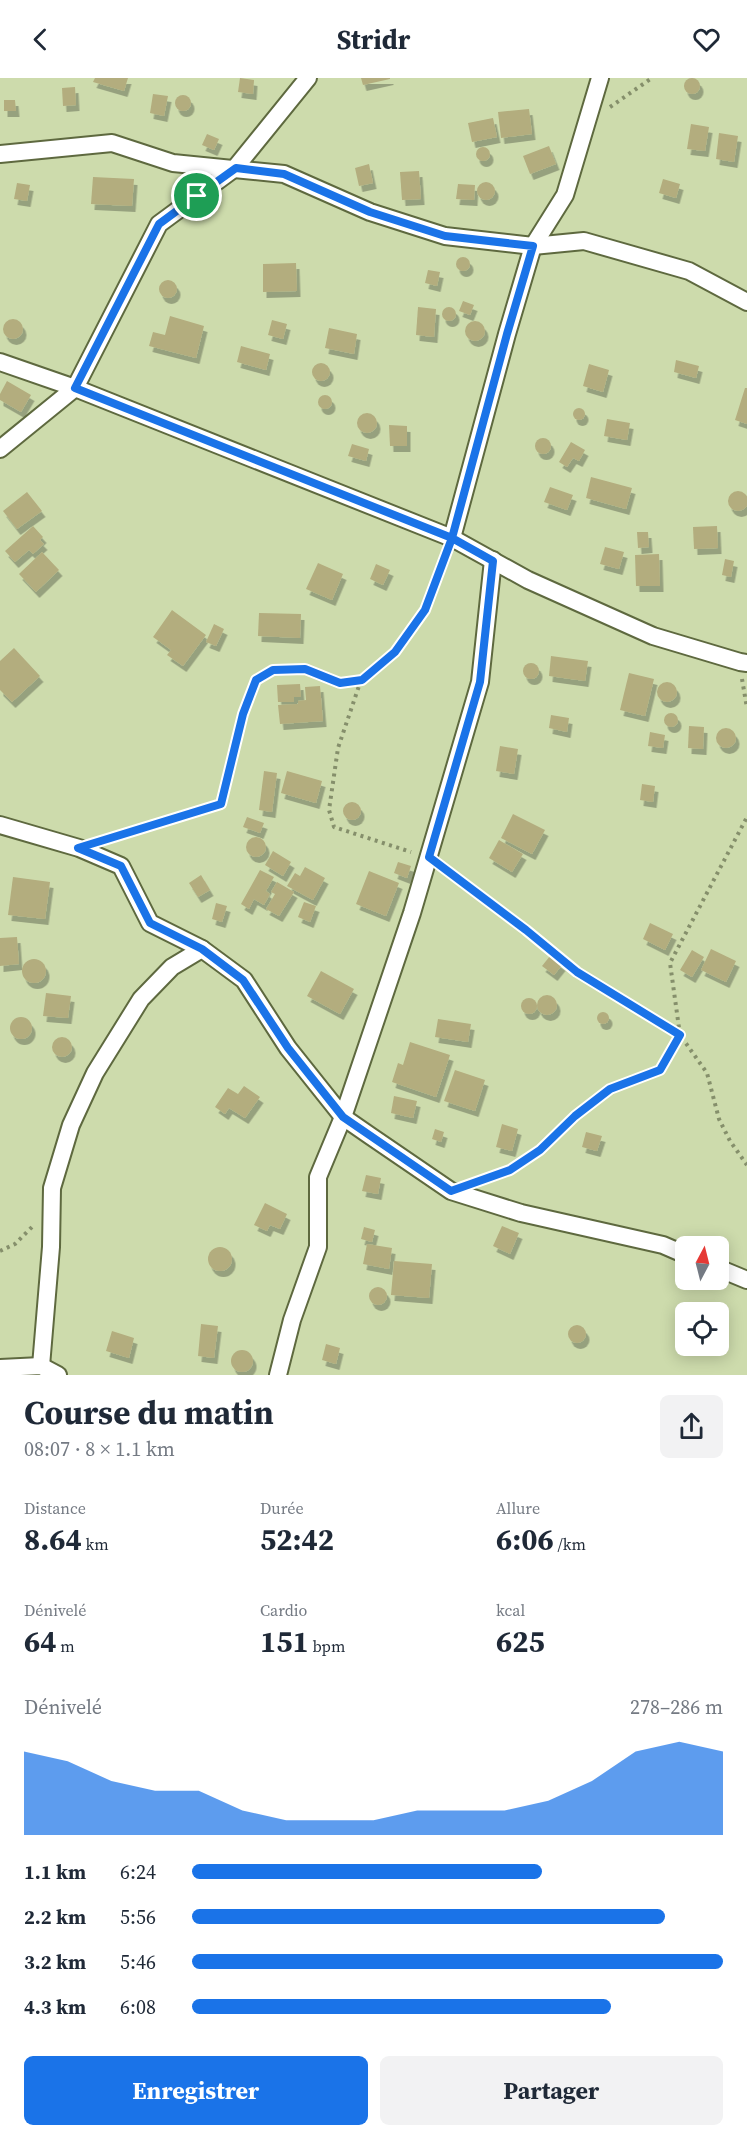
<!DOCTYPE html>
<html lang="fr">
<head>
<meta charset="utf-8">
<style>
	body { margin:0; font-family:"Source Serif 4",serif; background:#f2f2f3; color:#1f2937; height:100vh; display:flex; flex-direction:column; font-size:22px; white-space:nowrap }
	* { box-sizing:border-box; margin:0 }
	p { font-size:20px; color:#747a83 }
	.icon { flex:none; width:33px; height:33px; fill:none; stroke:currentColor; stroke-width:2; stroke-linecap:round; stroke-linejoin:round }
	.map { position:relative; height:1297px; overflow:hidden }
	.details { display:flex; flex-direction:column; background:#fff; flex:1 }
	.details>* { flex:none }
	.needle { width:39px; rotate:7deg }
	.controls { position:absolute; left:675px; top:1158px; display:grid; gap:12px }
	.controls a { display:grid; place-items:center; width:54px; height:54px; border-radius:9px; background:#fff; box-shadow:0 3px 15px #0003; font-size:30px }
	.pin { position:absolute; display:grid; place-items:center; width:51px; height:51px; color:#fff; margin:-26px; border:3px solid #fff; border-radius:50%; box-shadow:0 2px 6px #0007 }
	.round { display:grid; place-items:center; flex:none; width:63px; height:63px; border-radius:9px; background:#f2f2f3 }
	.headline { display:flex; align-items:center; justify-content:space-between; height:102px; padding:0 24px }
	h1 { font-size:33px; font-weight:700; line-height:45px }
	.metrics { display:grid; grid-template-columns:repeat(3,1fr); gap:9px; height:102px; padding:6px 24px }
	.metrics div { display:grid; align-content:center }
	.metrics b { font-size:30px; font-weight:700 }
	.metrics small { font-size:16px; font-weight:400 }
	.metrics p { font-size:16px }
	.chart { height:168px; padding:12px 24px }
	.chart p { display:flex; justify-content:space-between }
	.chart svg { width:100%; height:108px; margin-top:6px; fill:#1a73e8; opacity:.7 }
	.button { display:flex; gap:12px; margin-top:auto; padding:12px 24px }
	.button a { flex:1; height:69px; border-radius:9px; background:#1a73e8; color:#fff; font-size:24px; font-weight:700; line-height:69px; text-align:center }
	.button a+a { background:#f2f2f3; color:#1f2937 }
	ul { padding:0 24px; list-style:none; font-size:20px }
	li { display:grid; grid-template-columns:96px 72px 1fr; align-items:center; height:45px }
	li i { height:15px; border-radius:8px; background:#1a73e8 }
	header { display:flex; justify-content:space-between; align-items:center; height:78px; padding:0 24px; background:#fff; font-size:27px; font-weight:700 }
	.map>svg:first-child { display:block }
	.building { fill:#b3ad7e; filter:url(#shadow) }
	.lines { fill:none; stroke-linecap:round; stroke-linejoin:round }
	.street-casing { stroke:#5e693f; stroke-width:20 }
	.path { stroke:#858f6b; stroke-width:4; stroke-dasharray:3 4.5; stroke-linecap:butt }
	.street { stroke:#fff; stroke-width:16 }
	.route-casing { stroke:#fff; stroke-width:12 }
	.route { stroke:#1a73e8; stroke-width:8 }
</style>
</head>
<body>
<header><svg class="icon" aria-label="back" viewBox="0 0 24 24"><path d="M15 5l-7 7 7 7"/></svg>Stridr<svg class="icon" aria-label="heart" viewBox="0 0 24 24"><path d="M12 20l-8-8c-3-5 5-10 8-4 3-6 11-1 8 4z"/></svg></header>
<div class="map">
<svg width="747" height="1297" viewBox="0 0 747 1297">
	<defs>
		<filter id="shadow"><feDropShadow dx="3.5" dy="6" stdDeviation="0" flood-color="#0004"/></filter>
	</defs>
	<rect width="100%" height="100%" fill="#cddbac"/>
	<!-- building -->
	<g class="building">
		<circle cx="692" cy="8" r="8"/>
		<path d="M95 0H128L124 13 93 4Z"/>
		<path d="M240 0 254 2 253 16 238 14Z"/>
		<path d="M361 0H390V1L363 7Z"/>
		<path d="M75 9 76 27 63 28 62 10Z"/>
		<path d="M153 16 168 18 164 38 150 35Z"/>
		<circle cx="183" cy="25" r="8"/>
		<path d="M4 22H15L16 33H4Z"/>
		<path d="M529 31 532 56 501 60 498 34Z"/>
		<path d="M493 40 497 59 472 64 468 45Z"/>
		<path d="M691 46 709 49 705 73 687 71Z"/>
		<path d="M719 55 738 58 734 84 716 81Z"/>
		<path d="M207 56 219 61 214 72 202 67Z"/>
		<path d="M549 68 556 86 530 96 523 78Z"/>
		<circle cx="483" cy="76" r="7"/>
		<path d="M369 86 373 105 359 108 355 90Z"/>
		<path d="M419 93 421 121 402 122 400 94Z"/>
		<path d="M93 99 134 101 132 128 91 126Z"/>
		<path d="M663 101 680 106 676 120 659 115Z"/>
		<circle cx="486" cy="113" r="9"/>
		<path d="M17 105 30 107 27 123 14 121Z"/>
		<path d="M458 106 475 107 474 122 456 121Z"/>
		<circle cx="463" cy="186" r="7"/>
		<path d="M296 185 297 213 263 214V186Z"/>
		<path d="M428 192 440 194 437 208 425 205Z"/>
		<circle cx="168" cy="211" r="9"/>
		<path d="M463 223 474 227 470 237 459 233Z"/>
		<circle cx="449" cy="236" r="7"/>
		<path d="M418 229 436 231 434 259 416 257Z"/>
		<path d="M170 238 204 248 196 280 149 268 153 254 165 257Z"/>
		<circle cx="13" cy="251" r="10"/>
		<path d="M272 242 287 246 283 261 268 257Z"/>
		<circle cx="475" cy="253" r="10"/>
		<path d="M329 250 357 256 354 276 325 270Z"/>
		<path d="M241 268 270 276 266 292 237 284Z"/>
		<path d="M676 282 699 288 696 300 674 294Z"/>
		<circle cx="321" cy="294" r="9"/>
		<path d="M589 286 609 292 603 314 583 308Z"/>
		<path d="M7 303 31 317 21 334 0 322V316Z"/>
		<path d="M745 310H747V346L735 342Z"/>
		<circle cx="325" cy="324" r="7"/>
		<circle cx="579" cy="336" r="6"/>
		<circle cx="367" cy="345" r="10"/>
		<path d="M607 341 630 345 627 362 604 358Z"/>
		<path d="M389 347 407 348V368H390Z"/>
		<circle cx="543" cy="368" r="8"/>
		<path d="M571 364 585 372 579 383 573 380 567 389 559 384Z"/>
		<path d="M352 366 369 371 366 383 348 378Z"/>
		<path d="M591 399 632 410 626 431 586 420Z"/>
		<path d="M550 409 573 417 567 432 544 424Z"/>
		<circle cx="738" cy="423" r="10"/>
		<path d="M27 414 42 433 17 451 3 433Z"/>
		<path d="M33 448 43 459 40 462 44 466 33 476 29 472 15 484 5 473Z"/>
		<path d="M717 448 718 470 694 471 693 449Z"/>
		<path d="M637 454H648L649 469 638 470Z"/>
		<path d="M605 469 624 474 619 491 600 486Z"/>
		<path d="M42 474 59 492 36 514 19 496Z"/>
		<path d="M659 476 660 508H636L635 477Z"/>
		<path d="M725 481 734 483 731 499 722 497Z"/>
		<path d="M318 485 343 496 332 522 306 511Z"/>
		<path d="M376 486 390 492 383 507 370 501Z"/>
		<path d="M172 532 206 557 183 588 167 577 171 572 153 559Z"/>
		<path d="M259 535 301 536 300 560 258 558Z"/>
		<path d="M214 546 224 551 216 568 206 564Z"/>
		<path d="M14 570 40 598 12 624 0 612V583Z"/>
		<path d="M551 578 588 583 585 603 549 598Z"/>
		<circle cx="531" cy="593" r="8"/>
		<path d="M629 595 654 601 645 638 620 632Z"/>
		<circle cx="667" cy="614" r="10"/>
		<path d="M300 606 301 619H294V624H278L277 607Z"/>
		<path d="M320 608 323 643 280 646 278 627 298 626V623L306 622 305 609Z"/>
		<circle cx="671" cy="642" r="7"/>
		<path d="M551 637 569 640 567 654 549 650Z"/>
		<path d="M689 648 704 649 703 671 688 670Z"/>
		<circle cx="726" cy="660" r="10"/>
		<path d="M650 654 665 657 663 670 648 668Z"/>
		<path d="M500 668 518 671 514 696 496 693Z"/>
		<path d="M264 693 277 695 272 734 259 732Z"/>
		<path d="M287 693 322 703 316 725 281 715Z"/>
		<path d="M642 706 655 708 653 724 640 722Z"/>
		<circle cx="352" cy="733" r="9"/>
		<path d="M513 736 545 752 532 776 501 760Z"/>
		<path d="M247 739 264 745 260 755 243 749Z"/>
		<circle cx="256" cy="769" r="10"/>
		<path d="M499 762 523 776 512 794 489 780Z"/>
		<path d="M273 773 291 784 283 798 265 787Z"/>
		<path d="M398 784 411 788 407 800 394 795Z"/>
		<path d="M305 789 325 800 313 822 287 808 295 795 300 798Z"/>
		<path d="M260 792 274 799 266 813 270 816 264 827 254 821 249 831 241 826Z"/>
		<path d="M369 793 399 805 386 838 356 826Z"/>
		<path d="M201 797 210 812 198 819 189 805Z"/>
		<path d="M13 799 50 804 45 841 8 837Z"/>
		<path d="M277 804 294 814 279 838 266 831 275 816 271 814Z"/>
		<path d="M304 824 316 828 310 844 298 839Z"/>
		<path d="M216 825 227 828 222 844 212 841Z"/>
		<path d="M650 845 673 856 665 872 643 861Z"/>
		<path d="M17 859 19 886 0 888V860Z"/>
		<path d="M711 871 736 883 726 904 701 892Z"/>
		<path d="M692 872 704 879 692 899 680 892Z"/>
		<path d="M550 878 562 887 554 897 542 888Z"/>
		<circle cx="34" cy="893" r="12"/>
		<path d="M321 893 354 911 340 936 307 918Z"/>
		<path d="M46 915 71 918 68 940 43 938Z"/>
		<circle cx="547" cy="927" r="10"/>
		<circle cx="529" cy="928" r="8"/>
		<circle cx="603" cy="940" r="6"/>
		<circle cx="21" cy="950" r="11"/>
		<path d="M438 941 471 946 468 964 435 959Z"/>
		<circle cx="62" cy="969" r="10"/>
		<path d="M410 964 450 977 436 1019 392 1004 398 985 403 987Z"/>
		<path d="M455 992 485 1002 475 1033 444 1023Z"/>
		<path d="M244 1008 260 1019 245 1040 229 1030 225 1036 215 1029 228 1010 238 1016Z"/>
		<path d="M394 1018 417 1023 413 1040 391 1035Z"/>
		<path d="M502 1046 518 1051 512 1073 496 1069Z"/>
		<path d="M435 1051 444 1054 441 1064 432 1061Z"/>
		<path d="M586 1054 602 1058 597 1073 582 1069Z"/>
		<path d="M366 1097 381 1100 378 1116 362 1113Z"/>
		<path d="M265 1125 287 1136 280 1151 270 1147 267 1153 254 1147Z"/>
		<path d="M502 1148 519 1155 510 1176 493 1168Z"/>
		<path d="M364 1149 375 1152 372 1164 361 1161Z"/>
		<path d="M367 1166 392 1170 389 1191 363 1186Z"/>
		<circle cx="220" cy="1181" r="12"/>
		<path d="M394 1183 432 1186 429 1220 391 1217Z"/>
		<circle cx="378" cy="1218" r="9"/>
		<path d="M201 1246 218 1248 214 1280 198 1278Z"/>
		<circle cx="577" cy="1256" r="9"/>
		<path d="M112 1253 134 1260 129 1280 106 1273Z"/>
		<path d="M326 1266 340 1270 336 1286 322 1282Z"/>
		<circle cx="242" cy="1283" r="11"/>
	</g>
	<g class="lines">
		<!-- street casing -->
		<g class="street-casing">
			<g id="street">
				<path d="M0 76 112 65 173 85 284 96 370 134 445 158 533 168 584 163 689 193 747 224"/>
				<path d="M0 284 75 310 452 460 528 502 653 558 740 584 747 585"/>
				<path d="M0 371 75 310 159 146 235 90 308 0"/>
				<path d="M452 460 507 256 533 168 565 117 600 0"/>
				<path d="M0 747 79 770 121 788 150 845 202 871 244 902 288 970 343 1039 369 1057 451 1113 521 1135 663 1167 686 1177"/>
				<path d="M718 1190 747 1202"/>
				<path d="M41 1288 51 1169 52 1110 71 1047 95 995 141 921 172 889 202 871"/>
				<path d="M0 1290 41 1288 58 1297"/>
				<path d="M278 1297 292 1242 318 1169V1099L343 1039 412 835 480 604 493 482"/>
			</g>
		</g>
		<!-- path -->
		<g class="path">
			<path d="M610 29 652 0"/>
			<path d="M742 601 747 630"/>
			<path d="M361 602 338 670 329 732 334 749 411 774"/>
			<path d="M105 762 221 726 243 636 256 602 273 592 305 591 340 605 361 602 395 575 425 532 446 476"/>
			<path d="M444 790 526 852 577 894 680 957 707 995 719 1041 730 1063 747 1087"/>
			<path d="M480 1103 510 1092 540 1072 575 1038 610 1011 660 992 680 957 670 885 747 739"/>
			<path d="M0 1173 15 1166 32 1149"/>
		</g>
		<!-- street -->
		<use href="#street" class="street"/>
	</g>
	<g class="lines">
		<!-- route casing -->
		<g class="route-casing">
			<path id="route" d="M197 118 159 146 75 310 452 460 425 532 395 574 362 602 340 605 305 591 273 592 256 602 243 636 221 726 78 770 121 788 150 845 202 871 243 902 288 970 343 1039 451 1113 510 1092 540 1072 575 1038 610 1011 660 992 680 957 577 894 526 852 429 779 480 604 493 483 452 460 507 256 533 168 445 158 370 134 284 96 236 90 197 118"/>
		</g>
		<!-- route -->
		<use href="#route" class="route"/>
	</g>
</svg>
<div class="controls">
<a><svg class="needle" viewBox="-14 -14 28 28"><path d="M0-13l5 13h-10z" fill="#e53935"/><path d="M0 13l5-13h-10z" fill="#747a83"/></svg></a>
<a><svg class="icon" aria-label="locate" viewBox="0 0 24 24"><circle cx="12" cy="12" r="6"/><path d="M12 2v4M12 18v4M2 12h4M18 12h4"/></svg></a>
</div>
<div class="pin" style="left:197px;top:118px;background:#1e9e55"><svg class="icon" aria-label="arrive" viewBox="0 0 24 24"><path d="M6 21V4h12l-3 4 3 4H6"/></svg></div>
</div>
<section class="details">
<div class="headline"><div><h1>Course du matin</h1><p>08:07 · 8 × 1.1 km</p></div><a class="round"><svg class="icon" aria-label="share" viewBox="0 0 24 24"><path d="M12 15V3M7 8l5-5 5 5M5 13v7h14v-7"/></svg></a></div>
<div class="metrics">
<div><p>Distance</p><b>8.64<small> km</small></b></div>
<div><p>Durée</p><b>52:42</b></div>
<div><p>Allure</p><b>6:06<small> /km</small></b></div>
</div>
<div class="metrics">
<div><p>Dénivelé</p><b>64<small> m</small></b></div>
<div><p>Cardio</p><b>151<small> bpm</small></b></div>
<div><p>kcal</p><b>625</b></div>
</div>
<div class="chart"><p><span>Dénivelé</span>278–286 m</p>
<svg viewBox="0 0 160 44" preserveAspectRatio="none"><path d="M0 44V10L10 14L20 22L30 26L40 26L50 34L60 38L70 38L80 38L90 34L100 34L110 34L120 30L130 22L140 10L150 6L160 10V44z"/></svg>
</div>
<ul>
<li><b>1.1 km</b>6:24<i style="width:66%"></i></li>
<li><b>2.2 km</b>5:56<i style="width:89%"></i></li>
<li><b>3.2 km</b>5:46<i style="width:100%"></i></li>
<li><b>4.3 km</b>6:08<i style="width:79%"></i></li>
</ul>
<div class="button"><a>Enregistrer</a><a>Partager</a></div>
</section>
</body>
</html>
